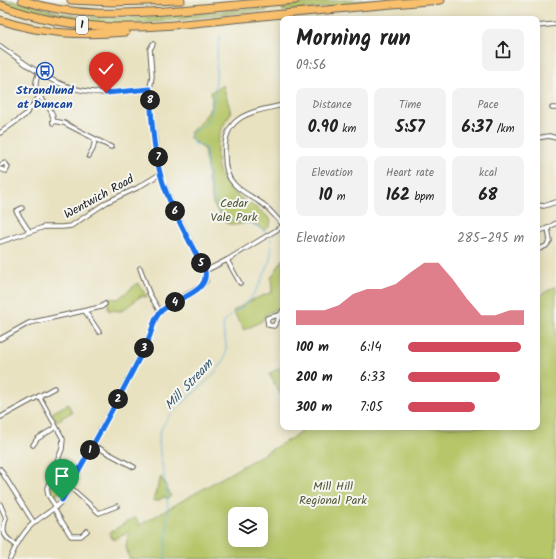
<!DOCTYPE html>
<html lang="en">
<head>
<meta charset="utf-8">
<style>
	body { margin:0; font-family:Kalam,sans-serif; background:#f2f2f2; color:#222; height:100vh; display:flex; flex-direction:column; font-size:15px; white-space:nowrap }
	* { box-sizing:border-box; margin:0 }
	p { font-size:13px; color:#767676 }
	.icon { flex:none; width:22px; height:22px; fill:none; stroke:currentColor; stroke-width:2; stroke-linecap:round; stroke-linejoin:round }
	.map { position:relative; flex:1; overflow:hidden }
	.side { position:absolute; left:280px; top:16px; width:260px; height:414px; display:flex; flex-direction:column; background:#fff; border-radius:8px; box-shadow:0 2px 10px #0003 }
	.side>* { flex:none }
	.buttons { position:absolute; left:228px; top:507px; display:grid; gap:8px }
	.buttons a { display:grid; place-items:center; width:40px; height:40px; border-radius:8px; background:#fff; box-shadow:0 2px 10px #0003; font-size:20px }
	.pin { position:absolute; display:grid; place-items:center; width:34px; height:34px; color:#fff; margin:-41px -17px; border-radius:50% 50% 50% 0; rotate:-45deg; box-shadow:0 0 4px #0007 }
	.pin .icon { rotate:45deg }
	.km { position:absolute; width:20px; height:20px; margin:-10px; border-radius:50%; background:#222; color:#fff; font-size:11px; line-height:20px; text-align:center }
	.round { display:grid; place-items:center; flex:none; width:42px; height:42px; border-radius:8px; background:#f2f2f2 }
	.headline { display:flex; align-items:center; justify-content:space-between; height:68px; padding:0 16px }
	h1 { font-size:22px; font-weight:700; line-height:30px }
	.figures { display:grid; grid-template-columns:repeat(3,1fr); gap:6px; height:68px; padding:4px 16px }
	.figures div { display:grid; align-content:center; border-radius:8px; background:#f2f2f2; text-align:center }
	.figures b { font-size:17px; font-weight:700 }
	.figures small { font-size:11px; font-weight:400 }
	.figures p { font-size:11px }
	.chart { height:112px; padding:8px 16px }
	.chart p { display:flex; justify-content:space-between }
	.chart svg { width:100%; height:72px; margin-top:4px; fill:#d1495b; opacity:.7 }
	ul { padding:0 16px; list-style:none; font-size:13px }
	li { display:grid; grid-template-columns:64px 48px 1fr; align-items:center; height:30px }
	li i { height:10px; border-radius:5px; background:#d1495b }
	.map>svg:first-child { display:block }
	.green { fill:#b6c669; stroke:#697142; fill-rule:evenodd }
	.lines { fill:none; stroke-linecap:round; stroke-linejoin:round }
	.stream { stroke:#64b4df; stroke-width:1 }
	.street-casing { stroke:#646156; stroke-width:5.5 }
	.highway-casing { stroke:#646156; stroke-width:9 }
	.street { stroke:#fff; stroke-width:3.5 }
	.highway { stroke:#f8bf6c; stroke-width:7 }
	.route-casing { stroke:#fff; stroke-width:8 }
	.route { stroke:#1a73e8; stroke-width:5 }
	.labels { text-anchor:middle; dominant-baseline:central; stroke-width:4; stroke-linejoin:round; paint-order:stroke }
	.shield { fill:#f6f6f2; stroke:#5d5d5c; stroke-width:1 }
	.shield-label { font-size:11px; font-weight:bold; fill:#1c1c1c }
	.transit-label { font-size:12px; font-weight:bold; fill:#164399; stroke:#f6f6f2 }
	.street-label { font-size:12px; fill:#1c1c1c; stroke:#f6f6f2 }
	.park-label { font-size:12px; fill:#525837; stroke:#f6f6f2 }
	.water-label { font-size:13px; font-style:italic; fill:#39596a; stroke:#f6f6f2 }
</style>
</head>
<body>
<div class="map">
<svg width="556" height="559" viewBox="0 0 556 559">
	<rect width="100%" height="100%" fill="#f6f6f2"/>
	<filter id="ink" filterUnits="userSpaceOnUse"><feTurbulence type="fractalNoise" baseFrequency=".025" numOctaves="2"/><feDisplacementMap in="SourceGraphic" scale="8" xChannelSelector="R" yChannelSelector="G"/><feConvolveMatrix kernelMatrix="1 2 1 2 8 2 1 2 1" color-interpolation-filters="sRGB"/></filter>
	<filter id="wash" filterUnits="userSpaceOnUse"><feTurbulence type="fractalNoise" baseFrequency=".012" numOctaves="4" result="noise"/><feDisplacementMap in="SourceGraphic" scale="16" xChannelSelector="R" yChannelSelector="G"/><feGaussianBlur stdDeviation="0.9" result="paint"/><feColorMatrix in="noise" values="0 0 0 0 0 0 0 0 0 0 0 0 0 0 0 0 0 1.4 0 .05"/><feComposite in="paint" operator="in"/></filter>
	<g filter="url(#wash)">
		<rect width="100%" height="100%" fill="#e9e2c1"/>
		<!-- green -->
		<g class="green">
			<path d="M0 0C26 0 53 14 80 16 142 22 205 12 266 7L269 8 266 11C210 13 153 27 95 23 62 21 32 12 0 2Z"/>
			<path d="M343 0H405L283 11 282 9 284 6Z"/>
			<path d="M223 85 231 113C213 137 210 173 234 193 246 203 260 208 271 220L270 226 264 230 251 222 235 225 226 223 213 204 204 149 189 137 190 133C202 120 215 111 211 92Z"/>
			<path d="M283 259C283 271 286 299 277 308 274 311 269 312 266 314L262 321 244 330 233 311 252 300 272 292 271 278Z"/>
			<path d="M138 283 147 297 141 296 122 311 108 310V298L118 299Z"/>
			<path d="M556 286V559H129L126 546 129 532 113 540 109 533 135 517 140 525 302 432 300 427H537V297ZM235 514H261V540H235Z"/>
			<path d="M283 366V398L269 374Z"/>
			<path d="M68 404 72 412 57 421 52 413Z"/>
			<path d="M161 477 171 496 168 499 164 497 157 501 153 500Z"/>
			<path d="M52 483 62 488 54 499 50 491Z"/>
		</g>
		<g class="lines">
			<!-- stream -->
			<g class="stream">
				<path d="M220 37C214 59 219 107 206 123 201 129 195 129 191 134L193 143 204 146 206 149 208 181 219 210 226 218 253 224 266 232"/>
				<path d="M165 559C166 538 169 516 167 495 166 482 156 444 160 432 169 404 223 379 226 352 227 343 223 333 223 325 228 314 238 312 246 304 257 292 278 254 270 238"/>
			</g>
		</g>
	</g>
	<g filter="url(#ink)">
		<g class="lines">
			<!-- street casing -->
			<g class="street-casing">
				<g id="street">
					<path d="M537 26 556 24"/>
					<path d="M0 46C36 71 58 91 104 93 119 93 134 89 150 89"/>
					<path d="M39 73C26 99 56 102 53 123"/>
					<path d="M283 105C251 112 222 115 225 156 225 165 227 177 234 184 242 193 255 198 264 205 271 211 277 218 283 225"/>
					<path d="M552 108H556"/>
					<path d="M53 121 64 123 111 147"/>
					<path d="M0 133 25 115 39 97"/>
					<path d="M537 138 549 136 556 138"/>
					<path d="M89 156 93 149 95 140"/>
					<path d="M0 165 5 163 8 167 6 171 0 169"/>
					<path d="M537 205 544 206 556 202"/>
					<path d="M22 208 16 211 29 231"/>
					<path d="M537 232 548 228 556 223"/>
					<path d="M0 242 44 227H62L71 226 107 202 137 188 160 174"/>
					<path d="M537 250 546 246 550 241 548 228"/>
					<path d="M227 260 240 283"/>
					<path d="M140 268 149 293 160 312"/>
					<path d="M205 271 227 260 283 226"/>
					<path d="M85 311 99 332"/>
					<path d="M279 315 267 318 268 325 274 326 283 310"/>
					<path d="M0 339 29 323 101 307 105 304"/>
					<path d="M39 396 63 439 62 449 47 488 48 495 56 507"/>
					<path d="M1 417 54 388"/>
					<path d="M33 445 37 439 56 427"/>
					<path d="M93 445 134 467"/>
					<path d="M0 469 34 523"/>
					<path d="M70 487 99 513 117 506"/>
					<path d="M0 504 6 518C1 533 4 537 16 545"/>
					<path d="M54 509 71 536H81L87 531"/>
					<path d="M10 559C16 545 23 531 35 522 45 514 54 510 63 500L146 345 157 316 167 306 200 287 206 281 205 271 174 209 160 174 150 105V89L152 76 150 49 153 44"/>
				</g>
			</g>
			<!-- highway casing -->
			<g class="highway-casing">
				<g id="highway">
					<path d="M22 0C74 18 126 14 179 10 218 7 256 3 295 0"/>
					<path d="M71 0 112 2 181 0"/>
					<path d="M0 5C90 40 170 25 263 16 322 10 382 5 441 0"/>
					<path d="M0 20C42 34 82 36 126 32"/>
				</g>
			</g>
			<!-- street -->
			<use href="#street" class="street"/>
			<!-- highway -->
			<use href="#highway" class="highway"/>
		</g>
	</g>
	<g class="lines" filter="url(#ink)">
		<!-- route casing -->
		<g class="route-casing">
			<path id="route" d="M62 500C91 449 119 399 145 347 150 338 152 327 156 318 166 298 210 296 205 271 190 242 173 213 163 183 154 156 151 117 150 89L106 93"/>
		</g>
		<!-- route -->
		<use href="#route" class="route"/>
	</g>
	<!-- icons -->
	<defs>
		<g id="bus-ring" transform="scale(0.9)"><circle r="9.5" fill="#f6f6f2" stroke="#1a4fb4" stroke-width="1.5"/><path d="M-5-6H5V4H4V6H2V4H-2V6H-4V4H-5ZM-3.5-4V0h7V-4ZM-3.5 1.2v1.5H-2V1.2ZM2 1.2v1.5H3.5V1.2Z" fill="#1a4fb4"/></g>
	</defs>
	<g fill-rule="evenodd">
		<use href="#bus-ring" x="45" y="71"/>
	</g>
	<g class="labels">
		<!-- shield labels -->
		<rect class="shield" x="76" y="16" width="12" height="18" rx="3"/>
		<g class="shield-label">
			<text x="82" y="25">1</text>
		</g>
		<!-- transit labels -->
		<g class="transit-label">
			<text x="45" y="90">Strandlund<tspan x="45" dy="14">at Duncan</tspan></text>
		</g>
		<!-- street labels -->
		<g class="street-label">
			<text transform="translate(99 197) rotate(-29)">Wentwich Road</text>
		</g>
		<!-- park labels -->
		<g class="park-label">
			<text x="234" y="203">Cedar<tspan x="234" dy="14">Vale Park</tspan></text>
			<text x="333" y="486">Mill Hill<tspan x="333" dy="14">Regional Park</tspan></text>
		</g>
		<!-- water labels -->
		<g class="water-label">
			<text transform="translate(189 385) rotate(-47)">Mill Stream</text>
		</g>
	</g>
</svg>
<div class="buttons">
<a><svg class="icon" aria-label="layers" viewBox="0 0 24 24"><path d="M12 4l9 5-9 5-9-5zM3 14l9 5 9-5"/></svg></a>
</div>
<div class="pin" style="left:62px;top:500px;background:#1e9e55"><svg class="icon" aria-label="arrive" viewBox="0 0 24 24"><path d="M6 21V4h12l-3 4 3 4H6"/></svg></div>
<div class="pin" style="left:106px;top:93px;background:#d93025"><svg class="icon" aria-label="check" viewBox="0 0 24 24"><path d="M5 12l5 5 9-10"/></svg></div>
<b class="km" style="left:90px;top:450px">1</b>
<b class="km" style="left:118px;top:399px">2</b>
<b class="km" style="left:144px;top:348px">3</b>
<b class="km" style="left:175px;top:302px">4</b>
<b class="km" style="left:201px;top:263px">5</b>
<b class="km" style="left:175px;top:211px">6</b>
<b class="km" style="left:158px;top:157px">7</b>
<b class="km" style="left:150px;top:100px">8</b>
<section class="side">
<div class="headline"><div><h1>Morning run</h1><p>09:56</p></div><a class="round"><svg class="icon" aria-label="share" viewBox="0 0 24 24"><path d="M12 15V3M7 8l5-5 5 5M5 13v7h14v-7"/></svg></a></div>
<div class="figures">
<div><p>Distance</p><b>0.90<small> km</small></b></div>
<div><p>Time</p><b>5:57</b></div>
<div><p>Pace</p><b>6:37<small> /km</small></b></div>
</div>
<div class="figures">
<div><p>Elevation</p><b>10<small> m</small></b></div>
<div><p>Heart rate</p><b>162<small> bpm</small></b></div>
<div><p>kcal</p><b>68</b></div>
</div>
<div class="chart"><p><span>Elevation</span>285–295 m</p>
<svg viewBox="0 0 160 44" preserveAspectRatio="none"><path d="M0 44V35L10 35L20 35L30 32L40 25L50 22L60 22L70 19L80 12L90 6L100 6L110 16L120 28L130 38L140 38L150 35L160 35V44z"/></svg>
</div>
<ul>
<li><b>100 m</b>6:14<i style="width:97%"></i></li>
<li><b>200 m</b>6:33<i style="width:79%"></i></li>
<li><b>300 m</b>7:05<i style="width:58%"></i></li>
</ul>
</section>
</div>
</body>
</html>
